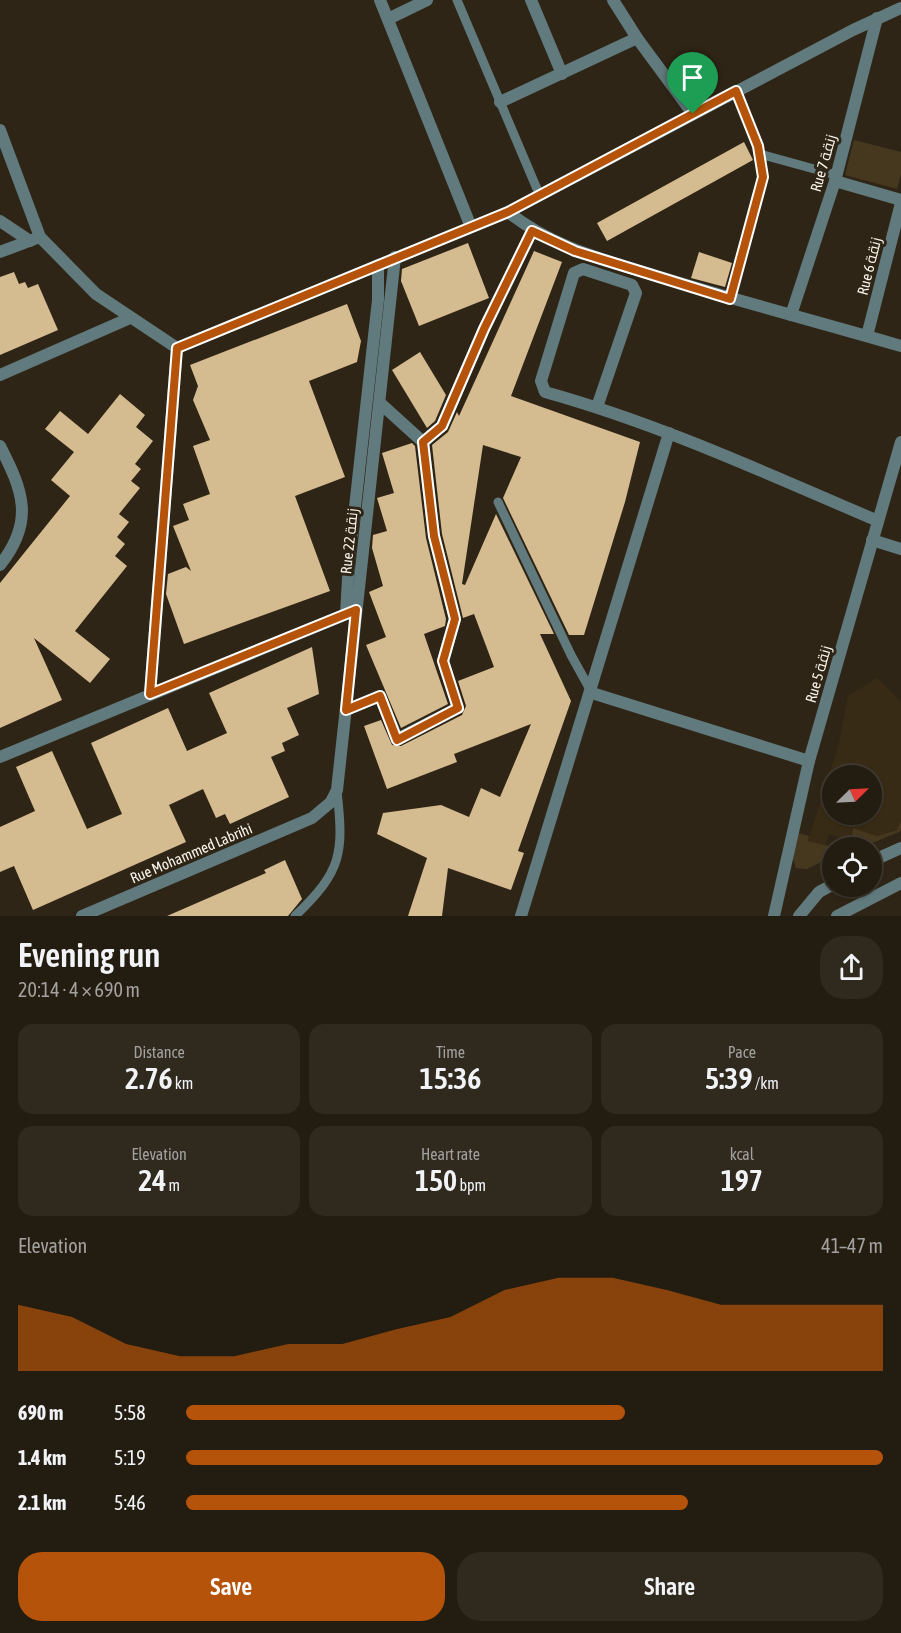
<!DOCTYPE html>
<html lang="en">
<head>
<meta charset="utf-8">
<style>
	body { margin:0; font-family:"Asap Condensed",Cairo,sans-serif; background:#2f291e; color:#f1f3f6; height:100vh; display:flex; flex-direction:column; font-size:22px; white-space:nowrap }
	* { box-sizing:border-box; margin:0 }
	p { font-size:20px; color:#a3a19f }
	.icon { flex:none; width:33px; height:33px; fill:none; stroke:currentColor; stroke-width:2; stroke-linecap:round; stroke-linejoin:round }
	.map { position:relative; height:916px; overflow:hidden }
	.details { display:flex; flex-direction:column; background:#231c10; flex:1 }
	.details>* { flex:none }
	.needle { width:39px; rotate:66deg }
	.tools { position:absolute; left:822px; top:765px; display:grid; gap:12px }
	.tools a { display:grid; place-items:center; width:60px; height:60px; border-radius:50%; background:#231c10; box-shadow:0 2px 4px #0004,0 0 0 2px #403a30; font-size:30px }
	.pin { position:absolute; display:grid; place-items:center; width:51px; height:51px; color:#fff; margin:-62px -26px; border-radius:50% 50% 50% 0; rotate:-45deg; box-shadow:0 0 6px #0007 }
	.pin .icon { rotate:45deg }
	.round { display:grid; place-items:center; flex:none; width:63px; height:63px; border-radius:24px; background:#2f291e }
	.headline { display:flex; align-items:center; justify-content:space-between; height:102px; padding:0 18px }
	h1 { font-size:33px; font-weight:600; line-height:45px }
	.figures { display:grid; grid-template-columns:repeat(3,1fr); gap:9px; height:102px; padding:6px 18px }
	.figures div { display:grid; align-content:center; border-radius:15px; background:#2f291e; text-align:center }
	.figures b { font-size:30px; font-weight:600 }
	.figures small { font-size:16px; font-weight:400 }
	.figures p { font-size:16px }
	.chart { height:168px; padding:12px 18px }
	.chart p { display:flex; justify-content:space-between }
	.chart svg { width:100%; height:108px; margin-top:6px; fill:#b45309; opacity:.7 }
	.cta { display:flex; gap:12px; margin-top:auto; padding:12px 18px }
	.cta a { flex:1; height:69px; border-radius:24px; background:#b45309; color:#fff; font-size:24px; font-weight:600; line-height:69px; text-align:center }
	.cta a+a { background:#2f291e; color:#f1f3f6 }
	ul { padding:0 18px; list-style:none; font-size:20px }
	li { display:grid; grid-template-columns:96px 72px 1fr; align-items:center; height:45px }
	li i { height:15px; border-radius:8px; background:#b45309 }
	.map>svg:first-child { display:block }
	.built { fill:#382b15; fill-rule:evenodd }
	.green { fill:#46381f }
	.building { fill:#d5bb90 }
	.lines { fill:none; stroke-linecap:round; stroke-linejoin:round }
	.service { stroke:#617a7d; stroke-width:9 }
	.pedestrian { stroke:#617a7d; stroke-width:12 }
	.minor { stroke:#617a7d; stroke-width:12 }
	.tertiary { stroke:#617a7d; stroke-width:12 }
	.route-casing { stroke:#fff; stroke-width:12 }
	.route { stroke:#b45309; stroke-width:8 }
	.labels { text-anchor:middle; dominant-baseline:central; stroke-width:6; stroke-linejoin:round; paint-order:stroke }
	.street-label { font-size:15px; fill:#fbf4ea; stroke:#2f2516 }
</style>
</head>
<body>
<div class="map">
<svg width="901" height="916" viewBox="0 0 901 916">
	<rect width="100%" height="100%" fill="#2f2516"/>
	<!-- built -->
	<path class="built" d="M877 678 901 702V821L898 829 877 836 853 828 849 840 829 834 825 846 808 841 839 744 848 696ZM832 776H872V814H832Z"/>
	<!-- green -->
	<g class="green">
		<path d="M854 140 901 152V174L897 189 845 175Z"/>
		<path d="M901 821V831L863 847 850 846 853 828 877 836 897 830Z"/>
		<path d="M795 832 809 836 808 841 828 846 825 860 807 869 796 868 792 856Z"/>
	</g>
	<!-- building -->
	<g class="building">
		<path d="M744 142 753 160 607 241 597 223Z"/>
		<path d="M468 243 489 298 419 326 401 281 402 269Z"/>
		<path d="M534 251 562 262 511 396 640 442 625 502 584 635H569L503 498 521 457 483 445 462 584 465 585 496 514 554 634H540L571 701 518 851 524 853 511 890 448 868 442 916H408L427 858 377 834 383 813 441 805 469 817 481 788 500 797 531 724 454 754 457 762 387 789 364 726 381 720 392 745 401 746 462 715 466 706 458 681 494 667 474 614 463 618 442 534 432 445 448 432 457 412 459 416Z"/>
		<path d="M699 252 732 263 725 287 691 278Z"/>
		<path d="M14 272 19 284 25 282 28 288 38 284 58 330 0 355V277Z"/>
		<path d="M347 304 361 341 357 362 309 381 345 477 295 496 330 591 184 644 166 594 168 574 186 567 191 571 173 526 189 520 183 504 210 494 193 446 210 440 193 400 198 386 190 365Z"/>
		<path d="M420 352 446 395 435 421 427 428 392 370Z"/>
		<path d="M120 394 145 415 136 427 153 441 135 464 141 469 131 481 140 488 119 514 129 522 117 537 125 544 115 556 127 566 75 631 110 659 90 683 34 638 62 700 0 728V583L70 496 51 480 74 452 45 429 60 411 88 434Z"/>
		<path d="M412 443 415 446 426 538 446 619 445 626 424 634 448 704 401 728 366 645 386 637 369 592 383 586 372 548 373 535 387 531 377 498 394 493 382 453Z"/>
		<path d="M312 647 319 694 287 708 299 735 282 743 285 751 271 757 289 797 230 824 225 814 216 818 203 789 169 805 186 842 33 910 14 866 0 872V827L35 811 16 767 52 751 87 829 122 814 91 743 168 708 187 751 227 733 209 693Z"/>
		<path d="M285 860 302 899 288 916H167L266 873 264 870Z"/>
	</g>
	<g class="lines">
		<!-- service -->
		<g class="service">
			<path d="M457 0 540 196"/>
			<path d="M760 154 836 175"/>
			<path d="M730 299 763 177 758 146 736 91"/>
			<path d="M498 502 571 655 592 693"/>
			<path d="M295 916C342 871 344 854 337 791"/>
		</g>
		<!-- pedestrian -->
		<g class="pedestrian">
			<path d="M423 442 442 426 484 329 532 231"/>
			<path d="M592 693 809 761"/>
			<path d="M346 710 380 696 397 739 458 708 443 661 455 619 434 536 423 442 380 403"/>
		</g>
		<!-- minor -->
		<g class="minor">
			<path d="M380 0 471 227"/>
			<path d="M531 0 562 74"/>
			<path d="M613 0 637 38 693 114"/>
			<path d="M388 19 427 0"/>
			<path d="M500 102 637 38"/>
			<path d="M0 130 40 237 96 294 177 348"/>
			<path d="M835 181 901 200"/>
			<path d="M508 212C555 249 606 260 663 278 742 302 822 323 901 346"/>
			<path d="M0 221 30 241"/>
			<path d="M0 252 40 237"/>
			<path d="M791 315 835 181 877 18"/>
			<path d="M867 336 901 203"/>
			<path d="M177 348 508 212 853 30 901 8"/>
			<path d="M0 375 130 318"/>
			<path d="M597 407 636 293 632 285 583 269 574 273 541 381 545 392C660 424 768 474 878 521"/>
			<path d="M0 446C23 491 35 521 0 565"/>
			<path d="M872 540 901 549"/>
			<path d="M346 614 349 561 378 300V265"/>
			<path d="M150 694 177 348"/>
			<path d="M0 757 356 610"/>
			<path d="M82 916 312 818 331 802 337 790 395 257"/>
			<path d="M521 916 669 433"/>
			<path d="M774 916 809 761 901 442"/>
		</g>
		<!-- tertiary -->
		<g class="tertiary">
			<path d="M872 861 901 848"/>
			<path d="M799 916 819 892 832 885"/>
			<path d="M837 916 901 883"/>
		</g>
	</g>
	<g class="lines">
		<!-- route casing -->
		<g class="route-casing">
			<path id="route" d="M736 91 758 146 763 177 730 299 575 251 532 231 484 329 442 426 423 442 434 536 455 619 443 661 458 708 397 740 380 696 346 710 356 610 150 694 177 348 508 212Z"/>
		</g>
		<!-- route -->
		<use href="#route" class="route"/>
	</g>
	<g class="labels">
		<!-- street labels -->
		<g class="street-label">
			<text transform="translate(823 163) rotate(-74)">Rue 7 زنقة</text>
			<text transform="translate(869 266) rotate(-76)">Rue 6 زنقة</text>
			<text transform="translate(349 541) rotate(-84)">Rue 22 زنقة</text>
			<text transform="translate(818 674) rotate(-74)">Rue 5 زنقة</text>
			<text transform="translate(191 853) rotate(-23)">Rue Mohammed Labrihi</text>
		</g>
	</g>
</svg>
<div class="tools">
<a><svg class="needle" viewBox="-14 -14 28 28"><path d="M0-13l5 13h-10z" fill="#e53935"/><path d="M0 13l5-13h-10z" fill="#a3a19f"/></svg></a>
<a><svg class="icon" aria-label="locate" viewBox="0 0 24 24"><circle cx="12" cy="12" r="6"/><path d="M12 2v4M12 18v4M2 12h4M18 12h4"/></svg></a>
</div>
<div class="pin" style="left:693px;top:114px;background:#1e9e55"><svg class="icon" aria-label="arrive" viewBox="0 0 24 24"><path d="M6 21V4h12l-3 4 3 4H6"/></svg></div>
</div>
<section class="details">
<div class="headline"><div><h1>Evening run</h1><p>20:14 · 4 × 690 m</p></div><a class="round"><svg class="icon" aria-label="share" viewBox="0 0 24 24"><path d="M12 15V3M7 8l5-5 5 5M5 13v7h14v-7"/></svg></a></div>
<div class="figures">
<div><p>Distance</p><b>2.76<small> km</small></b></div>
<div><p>Time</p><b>15:36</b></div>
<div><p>Pace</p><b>5:39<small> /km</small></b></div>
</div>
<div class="figures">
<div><p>Elevation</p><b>24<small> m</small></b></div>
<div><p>Heart rate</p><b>150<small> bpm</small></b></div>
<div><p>kcal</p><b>197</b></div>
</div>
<div class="chart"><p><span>Elevation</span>41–47 m</p>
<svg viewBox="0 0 160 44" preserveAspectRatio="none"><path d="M0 44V17L10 22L20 33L30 38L40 38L50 33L60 33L70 27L80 22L90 11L100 6L110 6L120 11L130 17L140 17L150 17L160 17V44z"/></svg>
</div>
<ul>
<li><b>690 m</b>5:58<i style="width:63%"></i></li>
<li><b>1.4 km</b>5:19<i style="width:100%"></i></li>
<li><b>2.1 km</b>5:46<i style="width:72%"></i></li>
</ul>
<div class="cta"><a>Save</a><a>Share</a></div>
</section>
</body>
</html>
